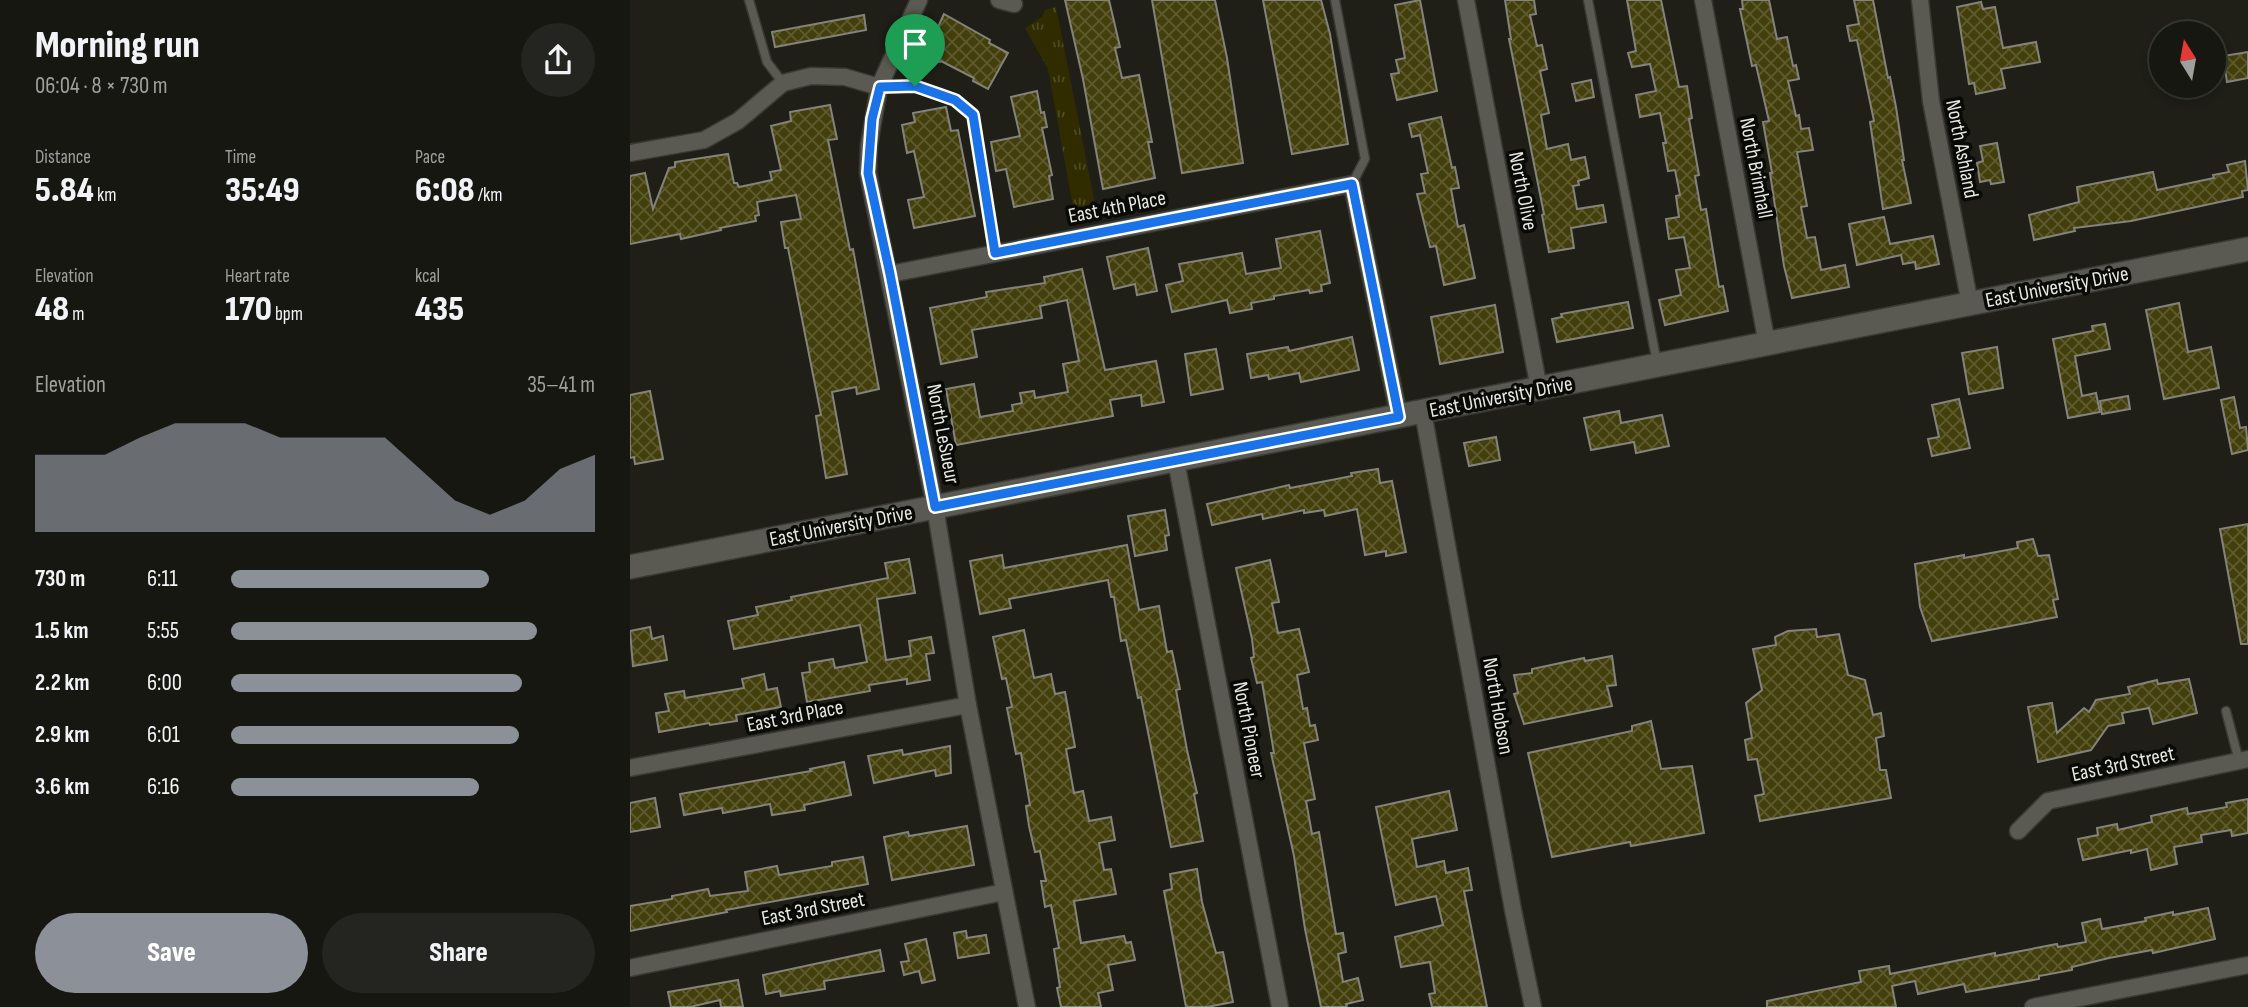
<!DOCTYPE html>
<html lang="en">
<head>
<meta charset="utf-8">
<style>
	body { margin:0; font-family:"Sofia Sans Condensed",sans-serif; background:#242420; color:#f1f3f6; height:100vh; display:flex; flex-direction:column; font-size:26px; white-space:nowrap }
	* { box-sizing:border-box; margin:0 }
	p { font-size:23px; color:#9e9f9f }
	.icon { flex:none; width:38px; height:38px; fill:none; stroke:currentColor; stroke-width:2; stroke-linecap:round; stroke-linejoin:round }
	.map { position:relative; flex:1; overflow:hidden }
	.panel { display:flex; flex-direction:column; background:#171712; width:630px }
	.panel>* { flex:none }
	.needle { width:46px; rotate:349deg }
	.fabs { position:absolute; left:1519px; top:21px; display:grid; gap:14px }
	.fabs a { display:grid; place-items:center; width:77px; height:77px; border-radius:50%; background:#171712; box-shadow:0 4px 10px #0003,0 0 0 2px #363632; font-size:35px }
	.pin { position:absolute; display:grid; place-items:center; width:60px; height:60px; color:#fff; margin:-72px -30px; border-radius:50% 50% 50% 0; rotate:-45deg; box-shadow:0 0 7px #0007 }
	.pin .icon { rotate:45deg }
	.round { display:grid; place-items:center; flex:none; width:74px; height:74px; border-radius:37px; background:#242420 }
	.headline { display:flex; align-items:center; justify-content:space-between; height:119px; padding:0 35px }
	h1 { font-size:38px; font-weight:800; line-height:52px }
	.stats { display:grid; grid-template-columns:repeat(3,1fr); gap:10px; height:119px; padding:7px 35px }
	.stats div { display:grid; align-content:center }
	.stats b { font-size:35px; font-weight:800 }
	.stats small { font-size:19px; font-weight:400 }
	.stats p { font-size:19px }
	.chart { height:196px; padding:14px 35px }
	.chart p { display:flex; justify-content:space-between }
	.chart svg { width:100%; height:126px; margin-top:7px; fill:#8c9099; opacity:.7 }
	.action { display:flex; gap:14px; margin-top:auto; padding:14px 35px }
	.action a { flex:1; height:80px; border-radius:42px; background:#8c9099; color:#fff; font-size:28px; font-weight:800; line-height:80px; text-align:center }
	.action a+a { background:#242420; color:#f1f3f6 }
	ul { padding:0 35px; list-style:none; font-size:23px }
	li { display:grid; grid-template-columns:112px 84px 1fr; align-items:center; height:52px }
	li i { height:18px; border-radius:9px; background:#8c9099 }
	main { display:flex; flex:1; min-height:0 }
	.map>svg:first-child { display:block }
	.park { fill:url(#park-tufts) }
	.building { fill:url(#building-cross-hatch); stroke:#84837b; stroke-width:2 }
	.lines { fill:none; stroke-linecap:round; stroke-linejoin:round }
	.service-casing { stroke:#3a3a35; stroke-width:11 }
	.minor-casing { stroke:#3a3a35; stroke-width:19 }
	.secondary-casing { stroke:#3a3a35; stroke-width:26 }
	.service { stroke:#5a5a52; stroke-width:8 }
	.minor { stroke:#5a5a52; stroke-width:16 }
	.secondary { stroke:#5a5a52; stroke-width:23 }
	.route-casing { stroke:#fff; stroke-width:14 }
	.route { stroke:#1a73e8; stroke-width:9 }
	.labels { text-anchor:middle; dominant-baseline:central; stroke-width:7; stroke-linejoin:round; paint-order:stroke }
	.street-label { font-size:21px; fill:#e8e8e3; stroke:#090906 }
</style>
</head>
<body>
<main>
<section class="panel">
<div class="headline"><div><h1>Morning run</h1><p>06:04 · 8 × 730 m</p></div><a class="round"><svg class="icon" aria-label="share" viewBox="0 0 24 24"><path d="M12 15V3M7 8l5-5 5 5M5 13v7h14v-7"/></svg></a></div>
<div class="stats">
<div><p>Distance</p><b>5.84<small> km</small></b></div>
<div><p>Time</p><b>35:49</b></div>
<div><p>Pace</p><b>6:08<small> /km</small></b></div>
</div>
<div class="stats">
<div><p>Elevation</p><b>48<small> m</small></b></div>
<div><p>Heart rate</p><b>170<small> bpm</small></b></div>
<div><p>kcal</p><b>435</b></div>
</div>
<div class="chart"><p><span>Elevation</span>35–41 m</p>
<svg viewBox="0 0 160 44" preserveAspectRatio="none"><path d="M0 44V17L10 17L20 17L30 11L40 6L50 6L60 6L70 11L80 11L90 11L100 11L110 22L120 33L130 38L140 33L150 22L160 17V44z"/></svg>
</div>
<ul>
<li><b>730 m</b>6:11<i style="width:71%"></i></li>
<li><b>1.5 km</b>5:55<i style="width:84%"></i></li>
<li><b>2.2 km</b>6:00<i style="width:80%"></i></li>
<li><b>2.9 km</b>6:01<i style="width:79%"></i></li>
<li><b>3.6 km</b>6:16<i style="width:68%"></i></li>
</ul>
<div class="action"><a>Save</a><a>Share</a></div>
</section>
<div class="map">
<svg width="1618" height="1007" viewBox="0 0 1618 1007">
	<defs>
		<pattern id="park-tufts" width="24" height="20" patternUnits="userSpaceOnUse" patternTransform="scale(1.75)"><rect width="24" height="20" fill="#302c00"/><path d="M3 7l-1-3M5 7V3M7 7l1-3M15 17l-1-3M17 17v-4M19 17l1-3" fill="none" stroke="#4e4b25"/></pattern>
		<pattern id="building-cross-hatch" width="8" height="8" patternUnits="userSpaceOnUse" patternTransform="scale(1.75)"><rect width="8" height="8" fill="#433f0c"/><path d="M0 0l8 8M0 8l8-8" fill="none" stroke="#5e5b2f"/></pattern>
	</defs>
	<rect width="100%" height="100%" fill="#1f1f18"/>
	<!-- park -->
	<path class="park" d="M426 7 467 214 445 218 418 69 395 28 412 17 415 10Z"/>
	<!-- building -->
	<g class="building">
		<path d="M435 0H479L490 47 485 48 492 78 509 75 522 142H518L525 178 473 189 453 79Z"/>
		<path d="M522 0H585L597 58 613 163 552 173Z"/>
		<path d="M633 0H691L700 34 718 144 662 154Z"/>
		<path d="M790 0 807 91 767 100 761 74 769 73 766 60 775 58 765 5Z"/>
		<path d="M875 0H904L906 14 900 15 907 46 912 45 917 69 910 71 919 113 911 115 917 149 938 144 941 160 955 157 959 178 948 181 949 185 943 186 947 209 973 205 976 222 941 228 944 248 919 252 912 215 914 214 879 39H881Z"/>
		<path d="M997 0H1031L1049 87 1057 86 1062 118 1059 119 1069 175 1065 176 1071 210 1076 209 1089 287 1093 286 1098 311 1035 325 1029 300 1051 295 1046 270 1060 268 1054 237 1039 239 1036 219 1049 217 1046 196 1050 195 1045 170 1038 171 1033 143H1036L1030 113 1010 117 1006 95 1026 91 1020 64 1002 67 998 53 1006 51Z"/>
		<path d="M1112 0H1139L1147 39 1157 37 1163 66 1166 65 1169 79 1158 81 1166 116 1169 115 1171 129 1179 128 1183 150 1167 152 1177 206 1171 207 1177 238 1185 237 1191 270 1215 265 1219 287 1162 298 1154 266 1140 173H1142L1133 122 1139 121 1126 65 1122 66 1110 9H1113Z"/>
		<path d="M1224 0H1243L1258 78 1260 77 1266 107 1274 160H1272L1281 203 1253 209 1240 122 1244 121 1227 40 1220 41 1217 26 1229 24Z"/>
		<path d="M1351 2 1353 9 1365 7 1373 48 1406 42 1410 62 1371 69 1375 88 1346 94 1344 83 1339 84 1327 7Z"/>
		<path d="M314 14 360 40 359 43 378 53 358 89 343 81 344 78 311 61 310 62 295 55Z"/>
		<path d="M234 15 236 30 145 47 142 32Z"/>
		<path d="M1618 52V78L1597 82 1593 56Z"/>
		<path d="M961 80 964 97 946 101 942 84Z"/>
		<path d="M407 91 411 113 414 112 417 127 412 128 422 175 419 176 423 199 384 207 376 169 366 171 361 142 390 136 381 97Z"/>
		<path d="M200 105 207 139 198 140 220 250 223 249 249 389 227 394 226 387 202 392 217 474 196 478 186 416 191 415 158 248H155L151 222 171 219 166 195 127 202 129 215 125 216 126 221 90 228 91 230 51 239 50 234 0 244V176L15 173 23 209 39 168 45 167V162L98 154 104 183H107L109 187 142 180 140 172 151 170 141 126 161 121 160 112Z"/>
		<path d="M316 107 321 131 328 130 345 216 284 228 278 200 294 197 284 151 277 153 272 125 285 122 283 113Z"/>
		<path d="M811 117 822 168 825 167 829 188 821 189 828 227 834 225 845 278 814 285 806 246 800 247 787 194 795 193 791 174 798 173 790 135 782 137 779 124Z"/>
		<path d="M1367 143 1374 182 1361 184 1360 180 1350 182 1347 163 1353 161 1350 146Z"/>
		<path d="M1615 161 1618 190 1612 191 1613 197 1501 221 1444 228 1445 231 1404 240 1399 215 1449 202 1447 187 1523 172 1527 190 1584 178 1583 175 1599 172 1597 165Z"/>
		<path d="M1254 217 1260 244 1303 236 1309 264 1286 269 1285 262 1273 264 1271 255 1227 265 1219 224Z"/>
		<path d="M690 231 700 283 691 285 692 291 680 293 679 290 644 296V299L621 303 622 309 600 313 597 300 542 312 536 285 553 281 549 264 612 253 616 274 651 268 646 239Z"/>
		<path d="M518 248 527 291 507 295 505 284 484 289 477 257Z"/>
		<path d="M452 269 475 370 526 361 534 402 512 406 511 395 480 400 483 416 326 445 316 389 344 384 350 417 383 411 382 405 392 403 390 393 404 391 405 398 438 392 433 364 449 361 437 300 410 306 412 318 342 330 347 357 311 364 300 308 357 297 356 292 415 283 414 277Z"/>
		<path d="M998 302 1003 328 927 342 922 319 932 317 931 314Z"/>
		<path d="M1549 303 1558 352 1581 347 1589 388 1534 399 1516 310Z"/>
		<path d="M865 305 873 352 810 364 801 317Z"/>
		<path d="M1475 324 1480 349 1445 356 1452 396 1466 393 1470 412 1438 418 1423 339 1463 331 1462 326Z"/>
		<path d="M722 337 729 370 671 382 669 373 639 379 638 375 621 378 617 354 658 347 659 351Z"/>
		<path d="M1367 347 1373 388 1339 394 1332 353Z"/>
		<path d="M586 349 593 389 561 395 555 354Z"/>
		<path d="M20 391 33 459 5 464 4 457 0 458V395Z"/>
		<path d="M1498 396 1500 409 1472 414 1470 401Z"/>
		<path d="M1604 397 1610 428 1616 427 1618 450 1602 454 1591 400Z"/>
		<path d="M1329 399 1340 448 1302 456 1298 439 1309 437 1302 405Z"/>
		<path d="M989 411 991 423 1032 415 1039 446 1006 453 1004 442 961 450 954 418Z"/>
		<path d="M866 437 870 460 839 466 834 443Z"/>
		<path d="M748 469 750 483 762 481 776 552 756 556V551L735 555 727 509 695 516 694 510 674 513V510L633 519 632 514 582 525 577 504 659 485 660 488 722 476 721 473Z"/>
		<path d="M535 510 539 535 535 536 537 550 505 556 498 516Z"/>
		<path d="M1618 524V644H1611L1590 529Z"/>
		<path d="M1403 539 1408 556 1419 555 1428 599 1423 600 1427 617 1302 641 1290 607 1285 564 1334 555V558L1388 548 1387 542Z"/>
		<path d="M497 545 509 610 529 606 537 652 542 651 550 689 546 690 557 750 567 793 564 794 573 841 541 847 511 697 508 698 496 640 491 641 484 597H481L478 580 379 599 381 608 350 614 340 561 372 555 374 568Z"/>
		<path d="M279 559 285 593 247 599 256 660 281 656 279 641 301 637 304 653 296 654 300 680 277 684V679L239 685 240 691 177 702 172 673 180 672 179 663 203 659 205 668 237 662 230 625 104 649 98 621 128 615 126 607 162 600 161 597 258 578 255 563Z"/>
		<path d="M640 560 649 602 642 603 648 633 669 629 679 672 667 675 673 709 677 708 680 726 685 725 688 740 674 743 685 799 676 801 682 834 689 832 706 934 713 933 716 952 708 954 713 982 728 978 733 1000 716 1004 717 1007H691L675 929 664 856 641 753H644L632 682 627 683 621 658 624 657 622 639 606 568Z"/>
		<path d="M20 627 22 639 33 636 37 660 3 666 0 631Z"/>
		<path d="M1186 629 1187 637 1209 634 1218 675 1235 680 1243 715 1251 713 1254 736 1246 738 1250 770H1256L1261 798 1130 821 1125 796 1134 794 1127 759 1118 760 1115 740 1122 738 1116 703 1132 690 1123 649 1146 645 1145 637 1158 631Z"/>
		<path d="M394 630 404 678 421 674 425 694 435 692 445 747 436 749 444 793 453 791 459 821 481 817 485 840 469 843 474 870 481 869 486 894 444 901 451 943 494 936 496 943 501 942 505 960 478 965 483 990 468 993 471 1007H431L427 988 430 987 424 949 429 948 421 905 415 907 411 881H416L410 851 405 852 399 826 396 806 400 805 391 753 386 754 377 708 382 707 376 678 372 679 363 637Z"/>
		<path d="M982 656 986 685 977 686 982 706 894 724 884 694 888 693 884 675 902 673V669L954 658 955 661Z"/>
		<path d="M134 674 137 690 147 688 151 707 106 715 107 721 80 725 79 723 29 732 26 713 39 711 35 694 54 691 55 698 114 688 112 679Z"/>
		<path d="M1559 679 1567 713 1523 724 1519 708 1492 713 1494 723 1478 726 1461 750 1408 762 1398 707 1422 703 1427 733 1454 708 1459 712 1466 700 1500 694 1498 687 1527 680 1528 684Z"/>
		<path d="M1021 721 1031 769 1062 766 1074 833 1001 846 1000 842 922 857 898 753 1002 731V726Z"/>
		<path d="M320 746 321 773 306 776 305 770 244 783 238 756 272 750 273 755Z"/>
		<path d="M214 762 221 795 174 805 175 810 142 815 140 804 93 813 92 808 54 815 50 794 181 771 180 769Z"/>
		<path d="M819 791 827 830 782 839 787 867 814 861 816 873 838 868 842 890 834 891 857 1007H802L799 994 805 993 800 962 771 967 765 937 813 925 806 896 766 905 746 807Z"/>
		<path d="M25 798 30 827 0 832V803Z"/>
		<path d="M1618 799V833L1602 836 1601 830 1571 835 1572 842 1544 847 1547 864 1521 870 1517 849 1501 853V850L1453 860 1448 839 1468 835 1467 828 1487 824 1488 830 1522 822 1521 816 1557 808 1558 814 1597 807 1596 803Z"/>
		<path d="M337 826 344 865 262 880 254 837 278 832 279 836Z"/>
		<path d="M233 857 238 884 96 910 97 912 0 931V906L42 899V896L78 889 80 896 118 891 115 872 147 866 149 875 202 866V862Z"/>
		<path d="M567 869 572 902 586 953 593 952 603 1002 577 1007H556L534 891 542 889 540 874Z"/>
		<path d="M1578 908 1585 939 1523 953 1522 950 1479 958 1442 967V970L1409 976V979L1336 992 1334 984 1288 994 1285 981 1262 986 1266 1007H1137V1001L1231 982 1229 971 1259 966 1260 974 1365 953V956L1427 944 1428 947 1456 942 1452 923 1470 919 1472 929 1516 921 1515 918 1543 912V915Z"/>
		<path d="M336 931 337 938 356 935 359 953 328 958 324 933Z"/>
		<path d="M296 939 305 980 292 983 289 971 274 975 271 962 279 961 275 944Z"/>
		<path d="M250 950 254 971 194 981 195 989 151 996 150 991 136 994 133 975Z"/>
		<path d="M108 980 113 1007H91L90 1000 60 1007H41L38 992Z"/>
	</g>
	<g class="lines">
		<!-- service casing -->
		<g class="service-casing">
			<g id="service">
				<path d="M119 0 137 62 153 83"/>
				<path d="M705 0 735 159 722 184"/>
				<path d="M958 0 1027 363"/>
				<path d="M249 87C280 86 320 87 341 113 347 121 362 234 365 253"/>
				<path d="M1596 711 1609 761"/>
			</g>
		</g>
		<!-- minor casing -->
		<g class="minor-casing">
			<g id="minor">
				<path d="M289 0 249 87 239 145 238 173 305 507 338 705 397 1007"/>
				<path d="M369 0 384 4"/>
				<path d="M836 0 909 389"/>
				<path d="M1073 0 1137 344"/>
				<path d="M1290 0 1301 101 1340 304"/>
				<path d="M0 153 74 140 108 121 153 83 181 76 215 77 249 87"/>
				<path d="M260 274 722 184 769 417"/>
				<path d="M793 412 883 910 903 1007"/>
				<path d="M546 461 650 1007"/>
				<path d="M0 768 338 705"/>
				<path d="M1388 831 1418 801 1618 759"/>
				<path d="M0 968 374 892"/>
				<path d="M1403 1007 1618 965"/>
			</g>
		</g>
		<!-- secondary casing -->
		<g class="secondary-casing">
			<path id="secondary" d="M0 567 1618 249"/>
		</g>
		<!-- service -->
		<use href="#service" class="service"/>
		<!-- minor -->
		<use href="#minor" class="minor"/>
		<!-- secondary -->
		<use href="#secondary" class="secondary"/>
	</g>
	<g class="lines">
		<!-- route casing -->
		<g class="route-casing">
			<path id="route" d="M285 86 325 100 343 115 365 253 722 184 769 417 305 507 260 274 238 173 242 119 250 87Z"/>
		</g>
		<!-- route -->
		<use href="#route" class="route"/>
	</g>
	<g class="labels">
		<!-- street labels -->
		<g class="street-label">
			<text transform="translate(1332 149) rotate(79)">North Ashland</text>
			<text transform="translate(1126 168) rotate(79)">North Brimhall</text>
			<text transform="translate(893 191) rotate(79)">North Olive</text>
			<text transform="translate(487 207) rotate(-11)">East 4th Place</text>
			<text transform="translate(1427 287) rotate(-11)">East University Drive</text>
			<text transform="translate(871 397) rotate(-11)">East University Drive</text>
			<text transform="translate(313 434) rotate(79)">North LeSueur</text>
			<text transform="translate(211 526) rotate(-11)">East University Drive</text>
			<text transform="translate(868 706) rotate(80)">North Hobson</text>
			<text transform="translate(165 716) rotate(-11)">East 3rd Place</text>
			<text transform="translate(619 730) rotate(79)">North Pioneer</text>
			<text transform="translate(1493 764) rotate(-12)">East 3rd Street</text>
			<text transform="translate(183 909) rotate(-11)">East 3rd Street</text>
		</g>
	</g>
</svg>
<div class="fabs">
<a><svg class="needle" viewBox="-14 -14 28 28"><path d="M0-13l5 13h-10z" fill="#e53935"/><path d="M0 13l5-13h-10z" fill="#9e9f9f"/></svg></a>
</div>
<div class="pin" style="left:285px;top:86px;background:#1e9e55"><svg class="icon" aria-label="arrive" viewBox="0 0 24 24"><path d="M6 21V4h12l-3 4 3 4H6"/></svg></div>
</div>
</main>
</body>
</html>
